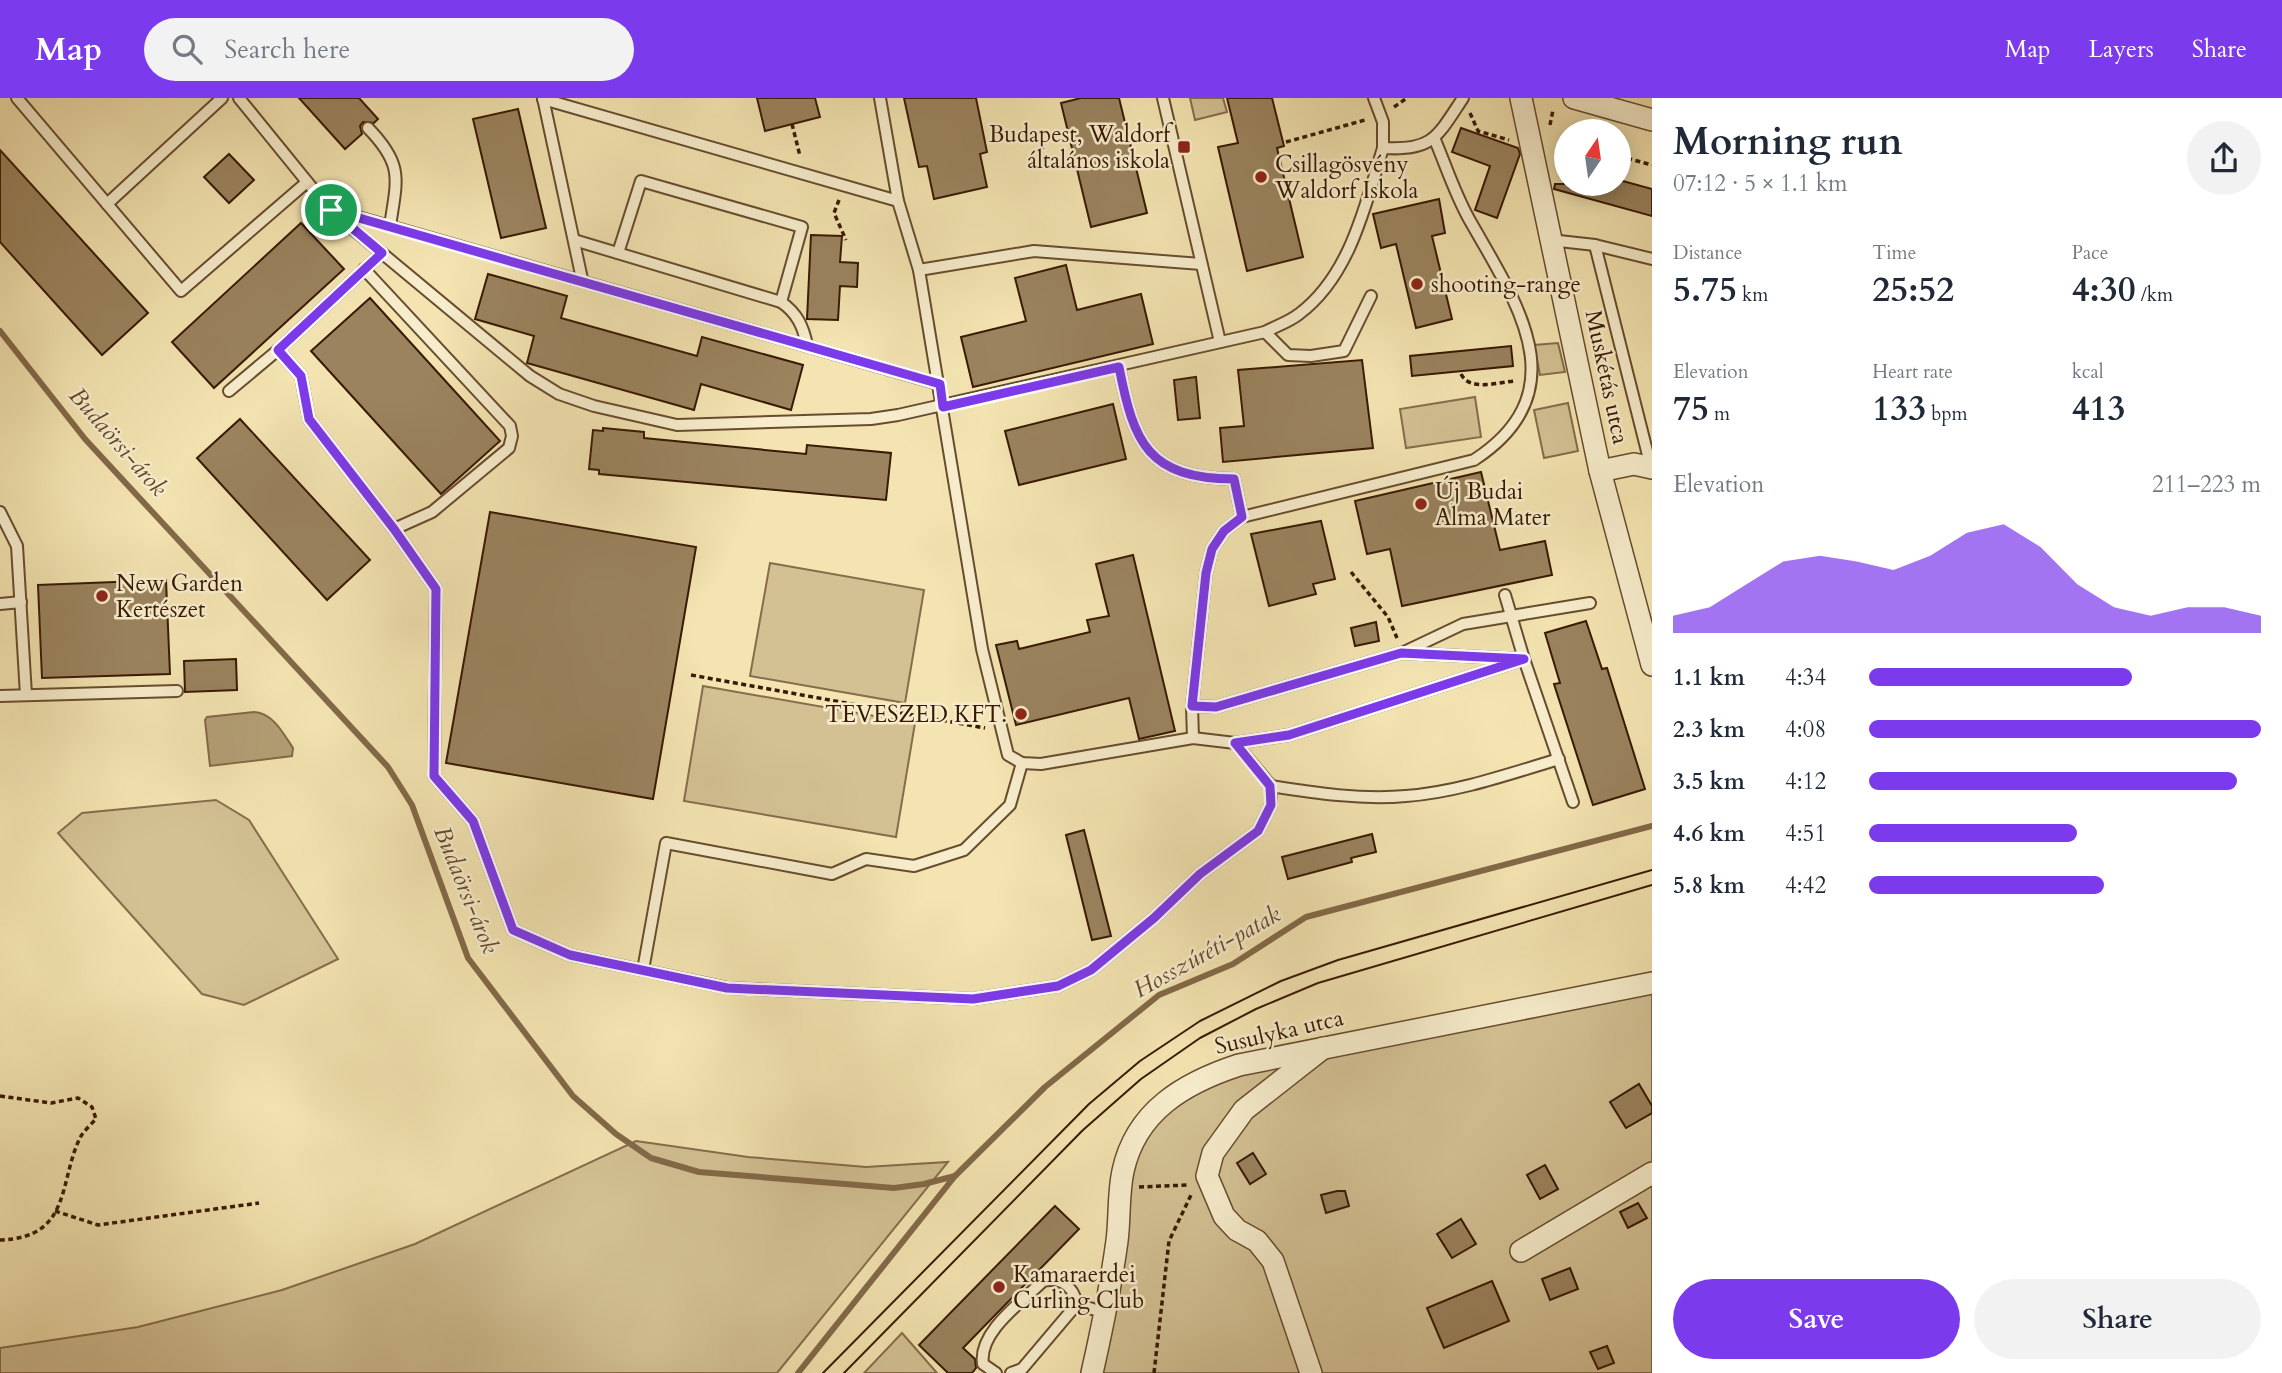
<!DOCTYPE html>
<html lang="en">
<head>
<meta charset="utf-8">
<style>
	body { margin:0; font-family:Cardo,serif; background:#f2f2f3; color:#1f2937; height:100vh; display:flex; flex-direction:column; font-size:26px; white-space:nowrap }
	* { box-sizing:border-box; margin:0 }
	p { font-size:23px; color:#747a83 }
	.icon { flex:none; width:38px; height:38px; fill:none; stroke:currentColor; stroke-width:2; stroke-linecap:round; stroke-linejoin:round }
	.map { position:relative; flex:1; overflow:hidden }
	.sheet { display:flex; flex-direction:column; background:#fff; width:630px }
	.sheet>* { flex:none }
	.needle { width:46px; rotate:13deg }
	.fabs { position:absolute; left:1554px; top:21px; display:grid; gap:14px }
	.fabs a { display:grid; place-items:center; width:77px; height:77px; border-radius:50%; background:#fff; box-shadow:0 4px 18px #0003; font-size:35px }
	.pin { position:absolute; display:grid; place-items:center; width:60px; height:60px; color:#fff; margin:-30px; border:4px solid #fff; border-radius:50%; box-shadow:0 2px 7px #0007 }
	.round { display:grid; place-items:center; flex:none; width:74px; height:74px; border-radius:37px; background:#f2f2f3 }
	.overview { display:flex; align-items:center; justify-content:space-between; height:119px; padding:0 21px }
	h1 { font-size:38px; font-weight:800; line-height:52px }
	.figures { display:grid; grid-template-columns:repeat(3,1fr); gap:10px; height:119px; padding:7px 21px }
	.figures div { display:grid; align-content:center }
	.figures b { font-size:35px; font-weight:800 }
	.figures small { font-size:19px; font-weight:400 }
	.figures p { font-size:19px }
	.chart { height:196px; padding:14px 21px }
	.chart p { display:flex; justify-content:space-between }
	.chart svg { width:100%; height:126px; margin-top:7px; fill:#7c3aed; opacity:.7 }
	.action { display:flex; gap:14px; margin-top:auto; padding:14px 21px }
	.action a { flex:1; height:80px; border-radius:42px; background:#7c3aed; color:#fff; font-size:28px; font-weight:800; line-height:80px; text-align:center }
	.action a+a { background:#f2f2f3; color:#1f2937 }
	ul { padding:0 21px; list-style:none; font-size:23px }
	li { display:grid; grid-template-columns:112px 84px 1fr; align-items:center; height:52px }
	li i { height:18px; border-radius:9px; background:#7c3aed }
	header { display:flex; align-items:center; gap:42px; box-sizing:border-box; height:98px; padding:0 35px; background:#7c3aed; color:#fff }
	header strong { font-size:33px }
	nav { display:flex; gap:38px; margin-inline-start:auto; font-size:24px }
	.search { width:490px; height:63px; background:#f2f2f3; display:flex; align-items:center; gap:18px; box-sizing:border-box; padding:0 24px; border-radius:38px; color:#747a83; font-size:26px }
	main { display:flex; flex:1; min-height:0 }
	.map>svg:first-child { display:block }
	.green { fill:#d3c194; stroke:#866d4c; stroke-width:2 }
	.water { fill:#b49f76; stroke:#836948; stroke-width:2 }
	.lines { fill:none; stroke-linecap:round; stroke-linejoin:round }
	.stream { stroke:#836948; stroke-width:6 }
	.building { fill:#9a835e; stroke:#391904; stroke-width:2 }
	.lane-casing { stroke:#684c2f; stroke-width:14 }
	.street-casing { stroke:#684c2f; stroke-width:24 }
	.path { stroke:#391904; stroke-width:3.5; stroke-dasharray:5 3.5; stroke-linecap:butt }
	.lane { stroke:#f7edcc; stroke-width:10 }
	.street { stroke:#f7edcc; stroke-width:21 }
	.tram { stroke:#391904; stroke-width:2 }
	.route-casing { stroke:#fff; stroke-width:14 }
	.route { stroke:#7c3aed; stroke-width:9 }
	.poi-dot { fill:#8f2418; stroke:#f7edcc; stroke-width:2.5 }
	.labels { text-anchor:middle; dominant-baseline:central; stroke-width:5; stroke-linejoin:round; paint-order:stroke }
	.poi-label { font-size:23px; fill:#391904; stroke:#f7edcc; text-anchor:start }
	.street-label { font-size:23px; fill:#391904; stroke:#f7edcc }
	.water-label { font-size:24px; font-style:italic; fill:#64482c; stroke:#f7edcc }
</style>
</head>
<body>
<header>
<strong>Map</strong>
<div class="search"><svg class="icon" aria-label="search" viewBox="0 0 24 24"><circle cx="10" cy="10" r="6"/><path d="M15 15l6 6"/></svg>Search here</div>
<nav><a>Map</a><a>Layers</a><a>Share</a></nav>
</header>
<main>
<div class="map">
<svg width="1652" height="1275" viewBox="0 0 1652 1275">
	<rect width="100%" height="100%" fill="#f3e4b1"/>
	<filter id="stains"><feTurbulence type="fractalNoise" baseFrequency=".00286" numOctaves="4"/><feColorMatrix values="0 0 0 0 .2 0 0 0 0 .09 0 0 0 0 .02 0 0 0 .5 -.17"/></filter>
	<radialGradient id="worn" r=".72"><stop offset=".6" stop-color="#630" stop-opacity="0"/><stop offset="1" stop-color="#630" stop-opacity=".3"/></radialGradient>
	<!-- green -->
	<g class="green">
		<path d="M1190 0H1223L1227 14 1195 22Z"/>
		<path d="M1558 245 1565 274 1540 277 1534 247Z"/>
		<path d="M1475 299 1481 339 1406 350 1400 311Z"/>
		<path d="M1568 305 1578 353 1544 360 1534 312Z"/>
		<path d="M770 465 924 492 905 605 750 578Z"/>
		<path d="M703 588 915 625 896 739 684 703Z"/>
		<path d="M216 702 249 722 338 861 244 907 202 896 58 735 82 715Z"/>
		<path d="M1652 885V1275H1083L1134 1063 1150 1027 1220 977Z"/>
		<path d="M636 1043 748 1059 866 1069 948 1064 777 1275H0V1250L138 1229 282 1192 415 1146Z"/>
		<path d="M902 1235 937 1275H864Z"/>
	</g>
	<!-- water -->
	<path class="water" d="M254 614C273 615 283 635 293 650L292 658 210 668 205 622 207 619Z"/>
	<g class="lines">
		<!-- stream -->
		<g class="stream">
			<path d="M0 233 85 341 388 669 412 707 468 860 573 998 616 1036 651 1060 699 1074 894 1090 924 1086 955 1078"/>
			<path d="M798 1275 955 1078 1045 989 1159 897 1233 866 1306 819 1652 728"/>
		</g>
	</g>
	<!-- building -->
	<g class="building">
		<path d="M299 0H359L378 21 374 25 363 24 360 28 362 36 345 51Z"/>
		<path d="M757 0H815L820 19 765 33Z"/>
		<path d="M904 0H976L987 54 980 56 987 89 934 101 927 68 919 69Z"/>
		<path d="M1081 0H1119L1147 115 1091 129 1061 5Z"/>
		<path d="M1227 0H1272L1284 48 1277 50 1303 159 1247 173 1218 49 1238 45Z"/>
		<path d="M518 11 546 130 501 140 473 21Z"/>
		<path d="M1461 30 1518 50 1520 56 1497 120 1475 112 1490 68 1452 54Z"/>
		<path d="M0 52 148 215 102 257 0 144Z"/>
		<path d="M229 56 254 82 229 105 204 79Z"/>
		<path d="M1619 82 1652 91V118L1554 91 1555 86H1619Z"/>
		<path d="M1439 101 1445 135 1432 138 1452 221 1416 230 1396 146 1381 150 1373 116Z"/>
		<path d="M301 125 344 171 214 290 172 244Z"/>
		<path d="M811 137 842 138 840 164 858 165 857 189 840 188 838 222 807 221Z"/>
		<path d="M1066 167 1077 212 1141 196 1153 246 973 289 961 239 1026 223 1015 180Z"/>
		<path d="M488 176 567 198 561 220 697 258 702 239 803 267 791 312 701 286 694 312 527 265 534 238 475 221Z"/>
		<path d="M370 200 500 343 441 396 311 253Z"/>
		<path d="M1511 248 1513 268 1412 278 1410 258Z"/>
		<path d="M1362 262 1373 350 1223 364 1220 330 1244 328 1238 272Z"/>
		<path d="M1196 279 1200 320 1178 322 1174 282Z"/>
		<path d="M1113 306 1126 361 1019 387 1005 333Z"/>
		<path d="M240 321 370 462 327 502 197 360Z"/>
		<path d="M603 330 644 334V340L806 356 807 347 891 355 886 402 599 376V372L589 371 593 332 603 333Z"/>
		<path d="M1481 374 1500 452 1545 443 1552 477 1402 508 1390 451 1367 456 1355 403Z"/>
		<path d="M490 414 696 449 653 701 446 665Z"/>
		<path d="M1321 423 1335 481 1313 486 1316 496 1269 508 1251 436Z"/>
		<path d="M1133 457 1175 633 1139 641 1129 600 1016 627 996 547 1017 543 1019 551 1090 534 1087 522 1109 518 1096 466Z"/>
		<path d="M166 482 170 576 42 580 38 487Z"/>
		<path d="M1586 523 1602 571 1607 570 1645 691 1593 707 1554 586 1560 585 1545 535Z"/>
		<path d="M1376 524 1379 543 1355 548 1351 530Z"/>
		<path d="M236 561 237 592 185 594 184 563Z"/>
		<path d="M1084 732 1111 838 1092 842 1066 737Z"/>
		<path d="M1372 736 1376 754 1351 760 1352 764 1288 781 1282 759Z"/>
		<path d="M1639 986 1652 1008V1015L1626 1030 1610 1004Z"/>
		<path d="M1253 1055 1266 1076 1250 1086 1237 1065Z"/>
		<path d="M1545 1067 1558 1091 1540 1101 1527 1077Z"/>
		<path d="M1337 1093H1345L1349 1108 1326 1115 1321 1097Z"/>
		<path d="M1638 1105 1647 1120 1628 1130 1620 1114Z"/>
		<path d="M1055 1108 1079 1131 963 1250 975 1261 976 1270 972 1275H948L919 1247Z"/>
		<path d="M1461 1121 1476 1146 1452 1160 1437 1136Z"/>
		<path d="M1570 1170 1578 1191 1550 1202 1542 1181Z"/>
		<path d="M1492 1183 1509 1223 1444 1250 1427 1210Z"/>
		<path d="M1607 1248 1614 1265 1598 1271 1590 1254Z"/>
	</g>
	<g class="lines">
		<!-- lane casing -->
		<g class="lane-casing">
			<g id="lane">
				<path d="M17 0 181 193 307 84"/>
				<path d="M239 0 330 112 530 278 559 296 594 308 677 327 871 321 898 317 1265 234C1276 228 1289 224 1299 216 1350 178 1365 108 1383 50"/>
				<path d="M543 0 582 181"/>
				<path d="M880 0 898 103 919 172 982 551 1008 657 1022 665 1041 666 1193 640 1235 645 1289 637 1524 561 1573 704"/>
				<path d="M1163 0 1220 244"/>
				<path d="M1374 0 1383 24V50C1433 53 1437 39 1463 0"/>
				<path d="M543 1 898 103"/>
				<path d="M368 30C404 67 397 81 390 128"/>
				<path d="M107 106 222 0"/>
				<path d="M337 113 939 286"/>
				<path d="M574 142 781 204C797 215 803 228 807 247"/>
				<path d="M1550 142 1595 147 1652 161"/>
				<path d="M1595 147 1651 369"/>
				<path d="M382 155 278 252 301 278 309 321 394 431 436 491 434 678 473 723 513 832 570 857 728 890 973 901 1058 888 1091 872 1154 820 1200 776 1258 733 1271 707V688L1235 645"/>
				<path d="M618 155 641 83 802 129 781 204"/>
				<path d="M364 171 510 328 512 338 509 350 432 414 394 431"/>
				<path d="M919 172 1034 153 1201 166"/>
				<path d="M1265 234 1288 257 1311 258 1344 253 1371 198"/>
				<path d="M1119 269C1134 346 1148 380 1234 381L1242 419 1224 433 1212 451 1206 475 1192 608 1193 640"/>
				<path d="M229 293 278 252"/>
				<path d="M0 414 17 448 26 597"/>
				<path d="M1242 419 1474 362C1580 293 1516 204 1469 121 1455 96 1446 68 1435 42"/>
				<path d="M0 506 21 504"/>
				<path d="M1404 554 1463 526 1590 505"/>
				<path d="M0 598 177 593"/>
				<path d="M1192 608 1216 609 1401 555 1524 561 1505 497"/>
				<path d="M1271 688C1315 695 1361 702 1406 698 1458 694 1509 676 1559 661"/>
				<path d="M643 872 666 745 832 776 866 761 914 768 964 752 1010 707 1022 665"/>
				<path d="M1077 1206 1105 1215"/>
				<path d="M996 1275 983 1266C978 1234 1022 1204 1043 1183 1061 1179 1073 1188 1077 1206L1022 1271 1011 1275"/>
			</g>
		</g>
		<!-- street casing -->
		<g class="street-casing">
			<g id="street">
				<path d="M1521 0 1600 373 1652 567"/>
				<path d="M1574 0 1652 22"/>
				<path d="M1600 373 1634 366 1652 370"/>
				<path d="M1521 1153 1652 1075"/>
				<path d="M1092 1275C1102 1231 1111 1187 1117 1143 1120 1120 1118 1096 1123 1073 1136 1013 1184 985 1239 967L1652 885"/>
				<path d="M1311 1275 1273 1163 1257 1143 1237 1132 1224 1118 1207 1078 1213 1055 1244 1012 1323 950"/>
			</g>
		</g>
		<!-- path -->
		<g class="path">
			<path d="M1394 9 1407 0"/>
			<path d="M1470 15 1478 33 1509 42"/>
			<path d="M792 26 800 58"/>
			<path d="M1550 27 1553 12"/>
			<path d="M1286 44 1365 22"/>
			<path d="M1619 58 1652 67"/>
			<path d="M839 102 834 115 846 142"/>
			<path d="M1461 276C1470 294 1499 284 1515 283"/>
			<path d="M1351 474 1388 519 1397 540"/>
			<path d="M691 577 985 630"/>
			<path d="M0 998 51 1005 78 1000 92 1009 96 1021C91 1026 85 1032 81 1038 58 1082 73 1140 0 1142"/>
			<path d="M1139 1089 1188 1087"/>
			<path d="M55 1113 98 1127 259 1105"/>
			<path d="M1154 1275 1169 1143 1192 1095"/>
		</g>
		<!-- lane -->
		<use href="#lane" class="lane"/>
		<!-- street -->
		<use href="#street" class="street"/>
		<!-- tram -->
		<g class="tram">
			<path d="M823 1275 1089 1006 1140 963 1200 923 1281 883 1338 862 1652 772"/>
			<path d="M844 1275 1083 1032 1141 981 1200 940 1256 911 1318 885 1652 787"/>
		</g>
	</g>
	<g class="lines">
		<!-- route casing -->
		<g class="route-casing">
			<path id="route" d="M331 112 940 286 943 309 1119 269C1134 346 1148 380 1234 381L1242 419 1224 433 1212 451 1206 475 1192 608 1216 609 1401 555 1524 561 1289 637 1235 645 1270 688 1271 707 1258 733 1200 776 1154 820 1091 872 1058 888 973 901 727 890 570 857 513 832 473 723 434 678 436 491 394 431 309 321 301 278 278 252 382 155Z"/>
		</g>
		<!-- route -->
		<use href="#route" class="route"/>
	</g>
	<!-- markers -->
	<g class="poi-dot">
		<rect x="1177" y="42" width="14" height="14" rx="3.5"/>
		<circle cx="1261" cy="79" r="7"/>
		<circle cx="1417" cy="186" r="7"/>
		<circle cx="1421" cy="406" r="7"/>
		<circle cx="102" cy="498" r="7"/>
		<circle cx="1021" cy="616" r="7"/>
		<circle cx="999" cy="1189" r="7"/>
	</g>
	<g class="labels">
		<!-- poi labels -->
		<g class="poi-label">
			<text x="1170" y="36" text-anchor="end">Budapest, Waldorf<tspan x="1170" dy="26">általános iskola</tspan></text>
			<text x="1275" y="66">Csillagösvény<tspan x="1275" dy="26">Waldorf Iskola</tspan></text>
			<text x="1431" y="186">shooting-range</text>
			<text x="1435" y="393">Új Budai<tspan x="1435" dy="26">Alma Mater</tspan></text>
			<text x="116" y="485">New Garden<tspan x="116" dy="26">Kertészet</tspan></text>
			<text x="1007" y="616" text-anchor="end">TEVESZED KFT.</text>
			<text x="1013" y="1176">Kamaraerdei<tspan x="1013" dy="26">Curling Club</tspan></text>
		</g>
		<!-- street labels -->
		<g class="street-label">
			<text transform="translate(1607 279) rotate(78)">Muskétás utca</text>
			<text transform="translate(1279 934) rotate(-13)">Susulyka utca</text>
		</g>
		<!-- water labels -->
		<g class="water-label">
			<text transform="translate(118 344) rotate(49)">Budaörsi-árok</text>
			<text transform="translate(466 792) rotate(68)">Budaörsi-árok</text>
			<text transform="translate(1207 854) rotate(-29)">Hosszúréti-patak</text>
		</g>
	</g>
	<rect width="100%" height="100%" filter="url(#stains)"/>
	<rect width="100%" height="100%" fill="url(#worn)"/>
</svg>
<div class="fabs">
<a><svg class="needle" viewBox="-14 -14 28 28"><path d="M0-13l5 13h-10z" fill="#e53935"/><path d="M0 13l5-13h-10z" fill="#747a83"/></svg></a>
</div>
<div class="pin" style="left:331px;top:112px;background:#1e9e55"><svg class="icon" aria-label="arrive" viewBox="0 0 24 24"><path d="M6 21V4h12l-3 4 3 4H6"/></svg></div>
</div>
<section class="sheet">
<div class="overview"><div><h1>Morning run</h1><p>07:12 · 5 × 1.1 km</p></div><a class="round"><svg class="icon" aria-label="share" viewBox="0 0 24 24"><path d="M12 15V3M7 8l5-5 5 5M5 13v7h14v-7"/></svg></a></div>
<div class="figures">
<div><p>Distance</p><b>5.75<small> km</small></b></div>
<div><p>Time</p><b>25:52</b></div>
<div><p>Pace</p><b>4:30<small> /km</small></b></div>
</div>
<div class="figures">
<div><p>Elevation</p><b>75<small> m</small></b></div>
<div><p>Heart rate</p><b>133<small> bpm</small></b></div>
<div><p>kcal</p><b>413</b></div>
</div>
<div class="chart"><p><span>Elevation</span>211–223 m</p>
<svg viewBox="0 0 160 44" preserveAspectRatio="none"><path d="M0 44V38L10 35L20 27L30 19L40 17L50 19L60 22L70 17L80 9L90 6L100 14L110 27L120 35L130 38L140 35L150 35L160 38V44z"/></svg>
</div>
<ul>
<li><b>1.1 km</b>4:34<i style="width:67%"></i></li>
<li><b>2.3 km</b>4:08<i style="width:100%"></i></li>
<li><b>3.5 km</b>4:12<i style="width:94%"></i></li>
<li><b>4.6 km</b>4:51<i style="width:53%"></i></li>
<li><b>5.8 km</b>4:42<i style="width:60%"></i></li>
</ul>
<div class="action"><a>Save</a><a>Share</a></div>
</section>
</main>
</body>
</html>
